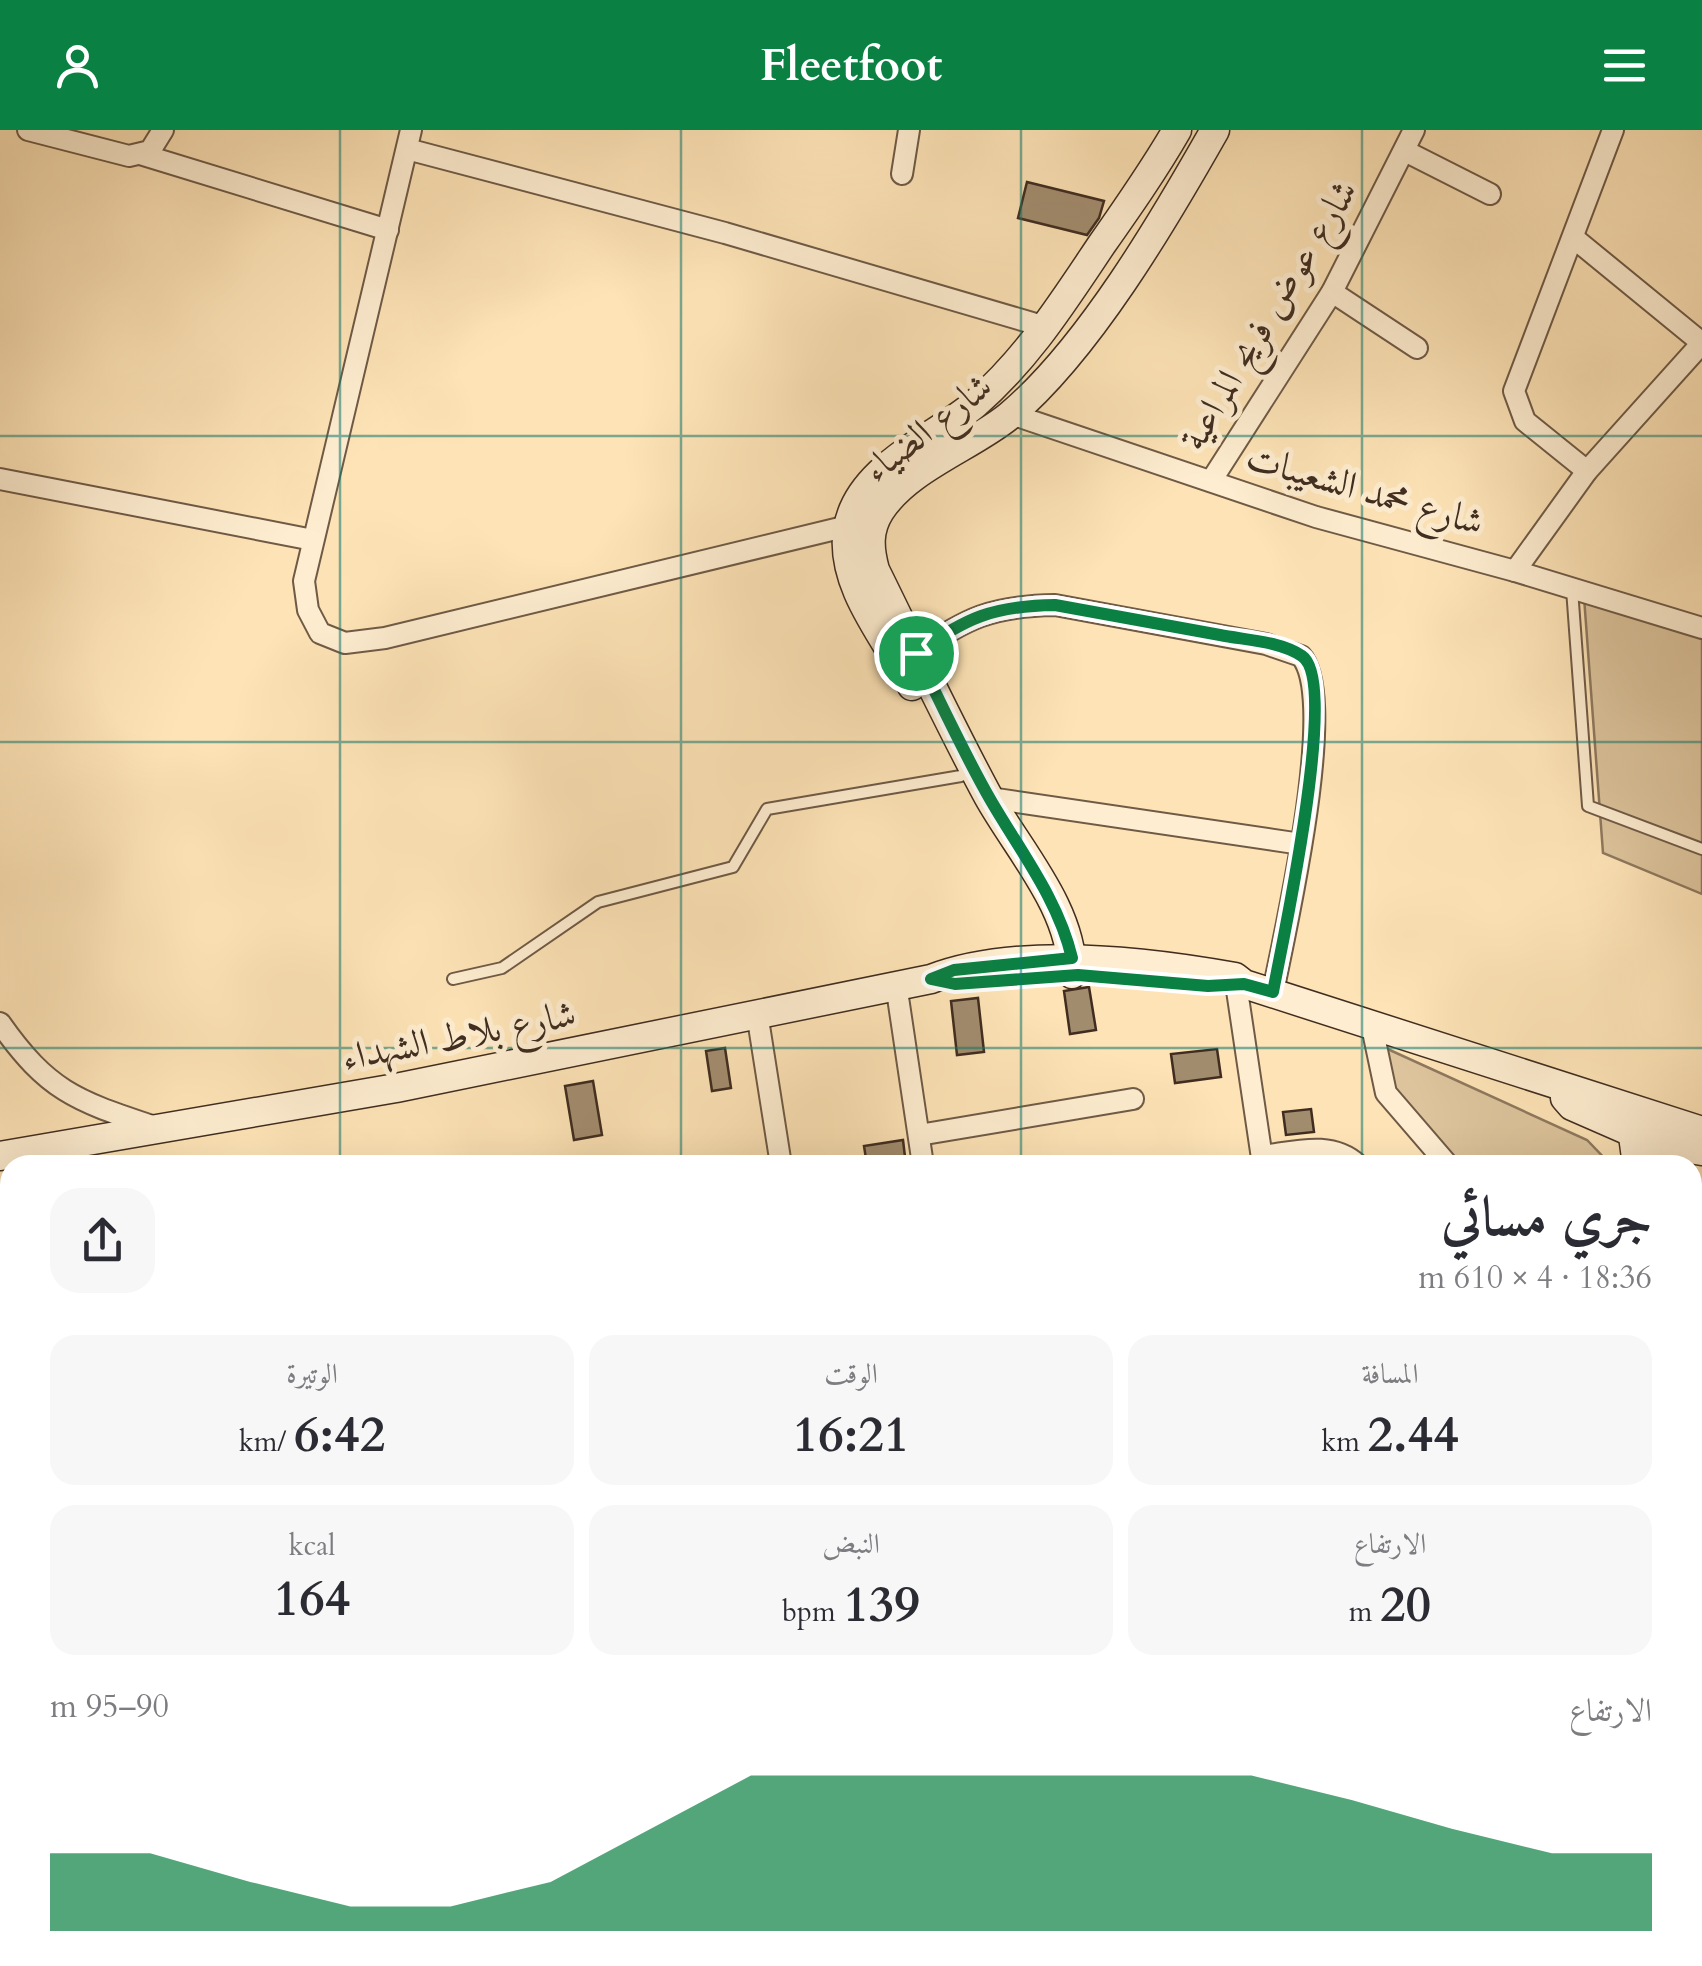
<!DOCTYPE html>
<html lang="ar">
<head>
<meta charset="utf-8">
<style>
	body { margin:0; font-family:Cardo,Amiri,serif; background:#f7f7f7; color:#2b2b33; direction:rtl; height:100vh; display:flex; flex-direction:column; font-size:38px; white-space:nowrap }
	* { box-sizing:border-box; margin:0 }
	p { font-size:32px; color:#7c7c81 }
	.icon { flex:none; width:55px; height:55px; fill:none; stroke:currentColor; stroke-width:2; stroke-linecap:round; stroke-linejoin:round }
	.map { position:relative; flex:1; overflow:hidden; direction:ltr }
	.side { position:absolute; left:0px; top:1025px; width:1702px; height:812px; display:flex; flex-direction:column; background:#fff; border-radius:30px 30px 0 0; box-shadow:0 10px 40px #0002; direction:rtl }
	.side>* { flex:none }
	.pin { position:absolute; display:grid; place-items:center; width:85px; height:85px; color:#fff; margin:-42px; border:5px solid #fff; border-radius:50%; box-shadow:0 2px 10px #0007 }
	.round { display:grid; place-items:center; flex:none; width:105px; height:105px; border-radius:30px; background:#f7f7f7 }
	.headline { display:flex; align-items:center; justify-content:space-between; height:170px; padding:0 50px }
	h1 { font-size:55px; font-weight:600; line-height:75px }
	.metrics { display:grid; grid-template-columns:repeat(3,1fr); gap:15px; height:170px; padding:10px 50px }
	.metrics div { display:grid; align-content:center; border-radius:25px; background:#f7f7f7; text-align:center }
	.metrics b { font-size:50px; font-weight:600 }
	.metrics small { font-size:28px; font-weight:400 }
	.metrics p { font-size:28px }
	.chart { height:280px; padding:20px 50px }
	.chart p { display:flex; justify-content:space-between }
	.chart svg { width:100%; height:180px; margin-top:10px; fill:#0b8043; opacity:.7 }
	header { display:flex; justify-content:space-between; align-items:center; height:130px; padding:0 50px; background:#0b8043; color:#fff; font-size:45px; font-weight:600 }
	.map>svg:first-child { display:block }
	.green { fill:#ddc49c; stroke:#8e785e; stroke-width:2.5 }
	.building { fill:#a28c6e; stroke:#402d20; stroke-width:2.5 }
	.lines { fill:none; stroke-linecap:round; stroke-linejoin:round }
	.lane-casing { stroke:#6f5a46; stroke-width:14 }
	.street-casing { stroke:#6f5a46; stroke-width:24 }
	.secondary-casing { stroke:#402d20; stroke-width:31 }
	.lane { stroke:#feedd0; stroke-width:10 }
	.street { stroke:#feedd0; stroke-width:20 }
	.secondary { stroke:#feedd0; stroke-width:28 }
	.route-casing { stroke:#fff; stroke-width:20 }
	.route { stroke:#0b8043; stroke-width:12 }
	.grid { fill:none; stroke:#0f766e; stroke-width:2.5; stroke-opacity:0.55 }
	.labels { text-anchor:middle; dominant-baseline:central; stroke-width:10; stroke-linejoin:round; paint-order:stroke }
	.street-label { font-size:38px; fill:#402d20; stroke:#feedd0 }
</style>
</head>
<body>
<header><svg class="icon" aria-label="menu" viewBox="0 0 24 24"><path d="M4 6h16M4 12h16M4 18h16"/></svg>Fleetfoot<svg class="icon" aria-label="person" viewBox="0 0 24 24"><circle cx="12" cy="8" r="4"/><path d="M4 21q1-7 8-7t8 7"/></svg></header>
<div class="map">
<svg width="1702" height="1836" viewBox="0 0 1702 1836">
	<rect width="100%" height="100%" fill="#fde3b6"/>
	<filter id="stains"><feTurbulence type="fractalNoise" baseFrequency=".002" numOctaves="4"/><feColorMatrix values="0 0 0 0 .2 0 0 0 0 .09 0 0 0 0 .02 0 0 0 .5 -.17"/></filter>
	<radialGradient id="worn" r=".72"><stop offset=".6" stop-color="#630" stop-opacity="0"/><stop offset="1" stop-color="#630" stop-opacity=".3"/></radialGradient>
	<!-- green -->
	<g class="green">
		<path d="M1584 467 1702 505V764L1603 723Z"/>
		<path d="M1381 916 1587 1010 1611 1035H1454L1386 961Z"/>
	</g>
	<!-- building -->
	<g class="building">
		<path d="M1027 52 1104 71 1099 88 1087 105 1018 88Z"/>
		<path d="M1089 857 1096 900 1070 904 1064 861Z"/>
		<path d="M978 868 984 922 957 925 951 871Z"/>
		<path d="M725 918 731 958 712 961 706 921Z"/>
		<path d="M1217 919 1221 947 1175 953 1171 924Z"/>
		<path d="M593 951 602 1005 574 1010 565 956Z"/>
		<path d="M1311 979 1314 1002 1286 1005 1283 982Z"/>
		<path d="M903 1010 906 1035H867L864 1016Z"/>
	</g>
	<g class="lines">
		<!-- lane casing -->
		<g class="lane-casing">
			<g id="lane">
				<path d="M1572 459 1588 676 1702 719"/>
				<path d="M453 849 502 838 598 772 733 737 767 679 961 646"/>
			</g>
		</g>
		<!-- street casing -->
		<g class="street-casing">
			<g id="street">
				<path d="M28 0 129 26 150 21 163 0"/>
				<path d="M411 0 304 451 308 480 320 503 345 513 385 508 848 396"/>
				<path d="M407 19 725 103 1046 197"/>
				<path d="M1405 21 1490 64"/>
				<path d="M140 24 388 100"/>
				<path d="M902 44 909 0"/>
				<path d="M1575 109 1702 213"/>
				<path d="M1332 162 1417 218"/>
				<path d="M1011 284 1316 387 1515 441 1702 498"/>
				<path d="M1587 341 1525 291 1514 261 1613 0"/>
				<path d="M0 349 313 410"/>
				<path d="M1211 351 1332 162 1414 0"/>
				<path d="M1515 441 1587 341 1702 213"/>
				<path d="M916 523C966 488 992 476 1055 475L1266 514 1301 526C1339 569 1285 801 1273 862"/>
				<path d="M990 668 1301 714"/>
				<path d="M1235 847 1263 1035"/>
				<path d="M896 854 923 1035"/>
				<path d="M757 883 781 1035"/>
				<path d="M1371 892 1386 963 1448 1035"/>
				<path d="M0 893C49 963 78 971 155 997"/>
				<path d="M919 1005 1133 969"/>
				<path d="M1262 1026C1295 1022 1331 1010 1358 1035"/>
				<path d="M0 1320 10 1319"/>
				<path d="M0 1595 10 1593"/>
				<path d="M1692 1751 1702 1749"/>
				<path d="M139 1828 140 1836"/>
				<path d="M887 1828 888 1836"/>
				<path d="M1046 1828 1047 1836"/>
				<path d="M1215 1828 1217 1836"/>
				<path d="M1386 1828 1387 1836"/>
				<path d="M1542 1828 1544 1836"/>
				<path d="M793 1836 848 1828"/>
			</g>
		</g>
		<!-- secondary casing -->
		<g class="secondary-casing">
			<g id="secondary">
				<path d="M912 556C887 510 838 454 848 398 858 338 933 309 975 274 1028 228 1063 172 1102 114 1128 77 1154 40 1177 0"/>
				<path d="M1072 844C1073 779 1018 720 988 666 948 592 912 515 875 440 869 418 868 400 880 381 908 338 971 317 1009 286 1088 220 1164 90 1215 0"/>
				<path d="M1565 968 1572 976 1659 1014 1702 1021"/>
				<path d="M1631 991 1637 1035"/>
				<path d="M0 1026 396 958 931 849C1016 816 1146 831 1235 847L1244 854 1702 1001"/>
				<path d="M1692 1261 1702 1332"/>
				<path d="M1692 1435 1702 1504"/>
			</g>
		</g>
		<!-- lane -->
		<use href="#lane" class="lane"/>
		<!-- street -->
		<use href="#street" class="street"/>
		<!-- secondary -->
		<use href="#secondary" class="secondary"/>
	</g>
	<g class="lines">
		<!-- route casing -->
		<g class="route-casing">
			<path id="route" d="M1055 475C1110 485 1165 495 1220 505 1245 510 1280 511 1302 526 1340 552 1282 813 1273 862L1244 854 1208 856 1078 845 955 854 931 849 954 840 1072 828C1058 769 1020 721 990 669 963 622 940 571 916 523 966 488 992 476 1055 475Z"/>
		</g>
		<!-- route -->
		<use href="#route" class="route"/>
	</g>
	<!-- grid -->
	<path class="grid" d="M340 0V1035M681 0V1035M1021 0V1035M1362 0V1035M0 306H1702M0 612H1702M0 918H1702M0 1224H10M1692 1224H1702M0 1530H10M1692 1530H1702M340 1828V1836M681 1828V1836M1021 1828V1836M1362 1828V1836"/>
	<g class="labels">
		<!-- street labels -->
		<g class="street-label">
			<text transform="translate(1269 185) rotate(-59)">شارع عوض فريح المراعية</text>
			<text transform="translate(928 298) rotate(-38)">شارع الضياء</text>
			<text transform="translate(1365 360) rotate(16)">شارع محمد الشعيبات</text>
			<text transform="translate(459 906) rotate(-11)">شارع بلاط الشهداء</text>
		</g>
	</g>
	<rect width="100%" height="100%" filter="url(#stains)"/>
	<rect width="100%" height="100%" fill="url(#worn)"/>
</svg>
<div class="pin" style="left:916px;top:523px;background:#1e9e55"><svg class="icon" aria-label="arrive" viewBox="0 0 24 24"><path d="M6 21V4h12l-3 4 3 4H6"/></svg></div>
<section class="side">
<div class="headline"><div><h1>جري مسائي</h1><p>18:36 · 4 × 610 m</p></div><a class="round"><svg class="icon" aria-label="share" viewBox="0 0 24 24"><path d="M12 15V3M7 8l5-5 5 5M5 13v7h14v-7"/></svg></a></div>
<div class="metrics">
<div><p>المسافة</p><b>2.44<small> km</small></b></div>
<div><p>الوقت</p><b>16:21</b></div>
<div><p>الوتيرة</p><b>6:42<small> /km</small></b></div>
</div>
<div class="metrics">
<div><p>الارتفاع</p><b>20<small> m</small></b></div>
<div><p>النبض</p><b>139<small> bpm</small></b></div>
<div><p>kcal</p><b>164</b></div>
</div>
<div class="chart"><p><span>الارتفاع</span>90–95 m</p>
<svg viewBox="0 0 160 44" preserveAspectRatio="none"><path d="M0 44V25L10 25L20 32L30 38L40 38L50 32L60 19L70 6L80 6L90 6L100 6L110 6L120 6L130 12L140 19L150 25L160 25V44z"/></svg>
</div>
</section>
</div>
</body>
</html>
